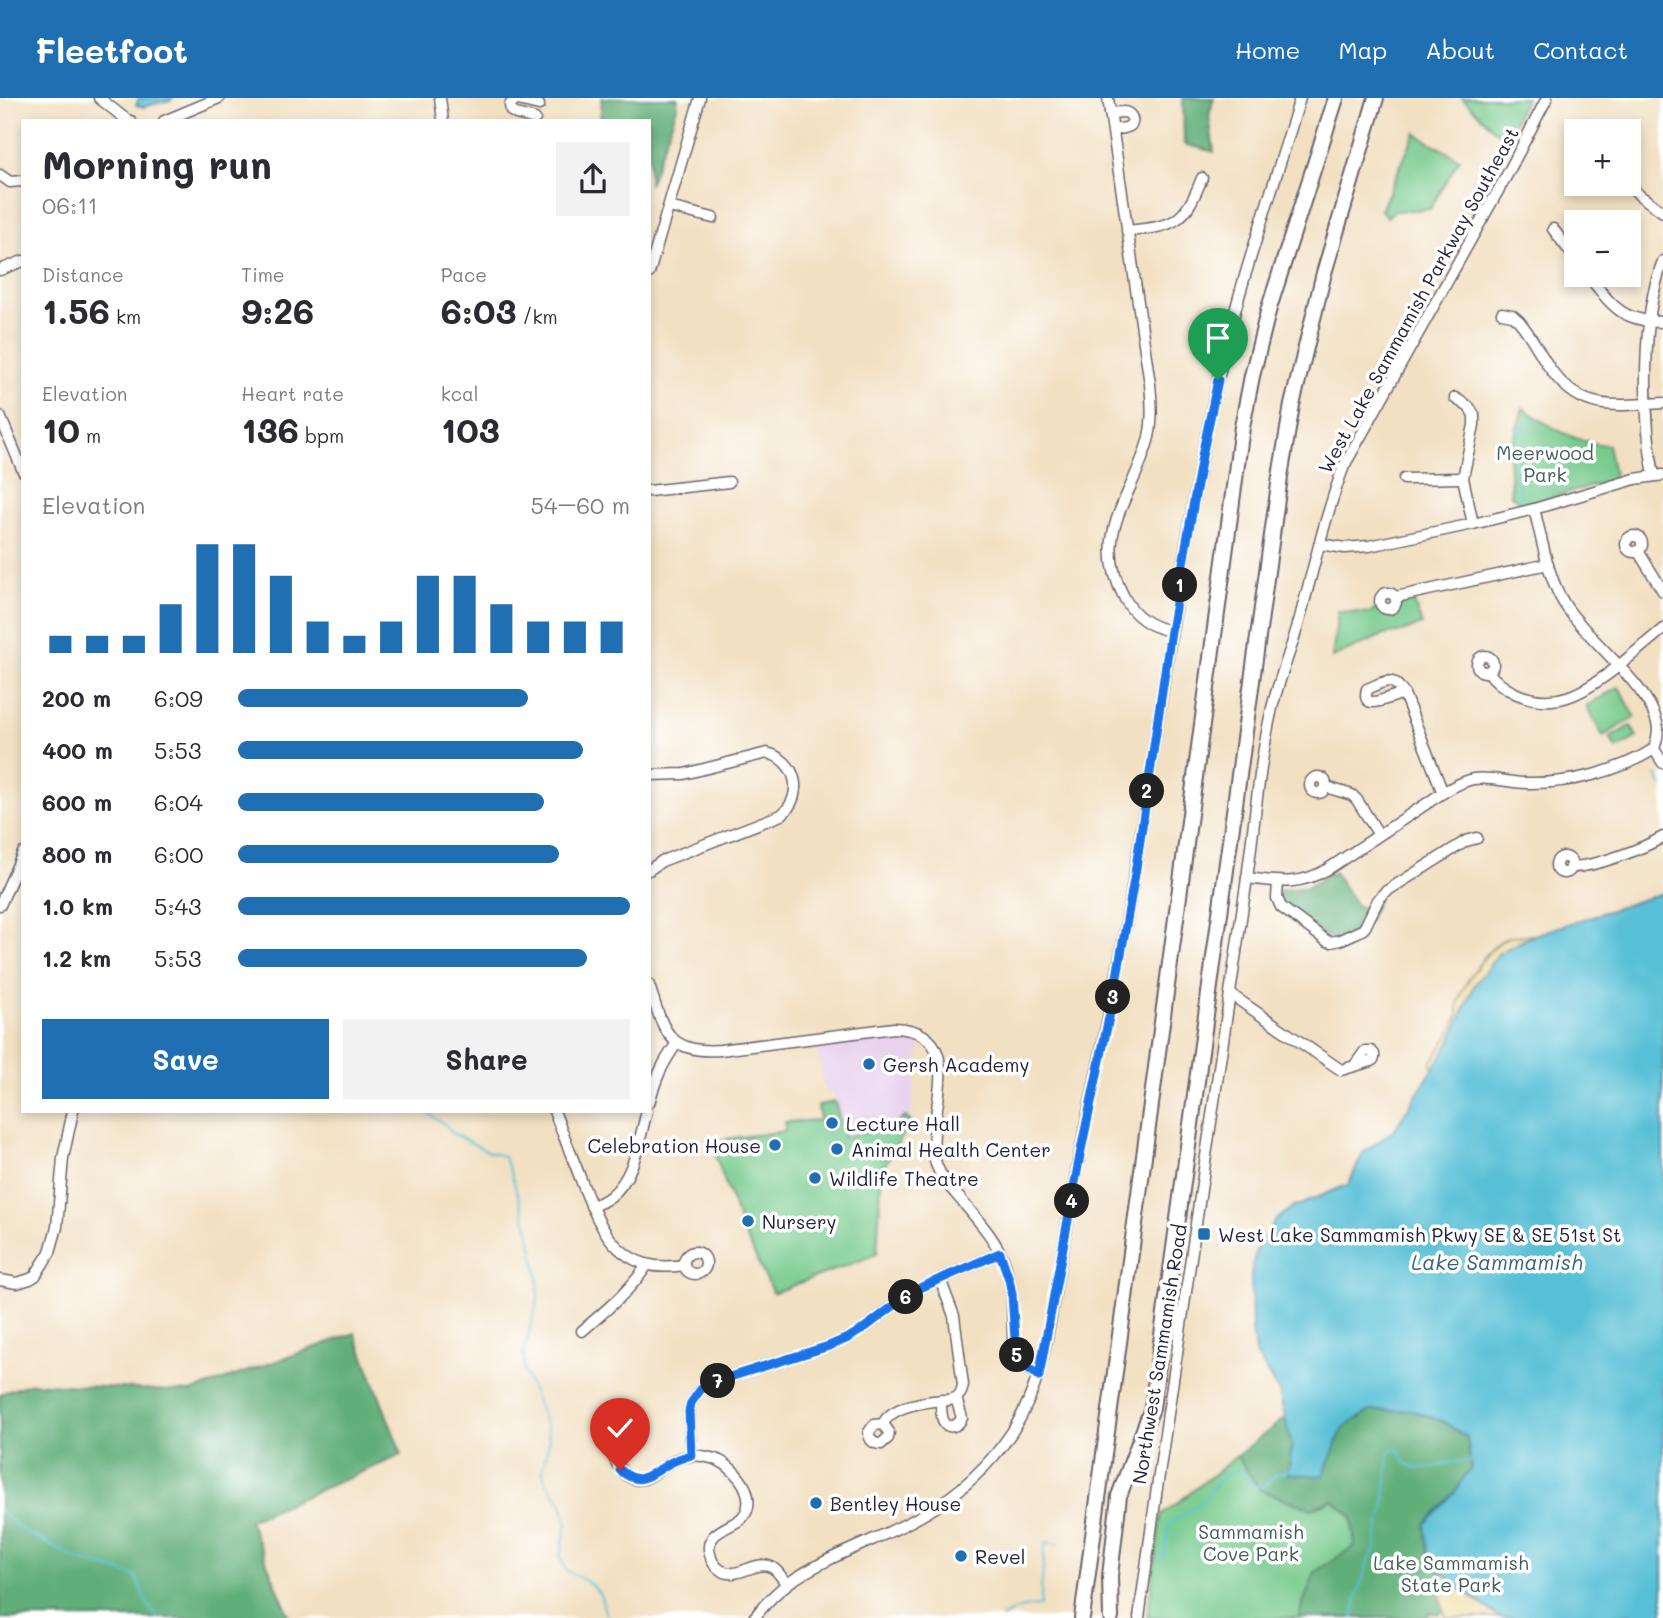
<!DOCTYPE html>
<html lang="en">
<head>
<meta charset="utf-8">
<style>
	body { margin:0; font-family:Mali,sans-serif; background:#f2f2f3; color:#2b2b33; height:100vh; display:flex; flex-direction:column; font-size:26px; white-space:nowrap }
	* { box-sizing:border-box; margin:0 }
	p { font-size:23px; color:#7c7c81 }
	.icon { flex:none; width:38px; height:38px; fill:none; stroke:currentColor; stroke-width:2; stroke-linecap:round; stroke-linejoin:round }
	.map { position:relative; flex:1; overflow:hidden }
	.side { position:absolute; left:21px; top:21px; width:630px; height:994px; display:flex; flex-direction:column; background:#fff; border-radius:0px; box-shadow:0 4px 10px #0003 }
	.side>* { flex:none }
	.tools { position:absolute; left:1564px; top:21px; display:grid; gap:14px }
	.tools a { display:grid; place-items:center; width:77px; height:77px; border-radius:0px; background:#fff; box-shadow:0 4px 10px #0003; font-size:35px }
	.pin { position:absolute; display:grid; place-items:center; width:60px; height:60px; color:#fff; margin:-72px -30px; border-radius:50% 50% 50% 0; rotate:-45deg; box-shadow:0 0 7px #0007 }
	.pin .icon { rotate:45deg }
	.km { position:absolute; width:35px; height:35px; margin:-18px; border-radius:50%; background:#222; color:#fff; font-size:19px; line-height:35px; text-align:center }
	.round { display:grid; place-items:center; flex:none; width:74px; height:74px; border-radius:0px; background:#f2f2f3 }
	.summary { display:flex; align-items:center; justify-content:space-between; height:119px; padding:0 21px }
	h1 { font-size:38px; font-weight:700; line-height:52px }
	.stats { display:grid; grid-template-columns:repeat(3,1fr); gap:10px; height:119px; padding:7px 21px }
	.stats div { display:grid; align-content:center }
	.stats b { font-size:35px; font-weight:700 }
	.stats small { font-size:19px; font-weight:400 }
	.stats p { font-size:19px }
	.chart { height:196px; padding:14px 21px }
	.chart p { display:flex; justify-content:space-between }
	.chart svg { width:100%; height:126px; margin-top:7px; stroke:#1f6fb2; stroke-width:6 }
	.action { display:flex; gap:14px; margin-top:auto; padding:14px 21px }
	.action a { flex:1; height:80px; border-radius:0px; background:#1f6fb2; color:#fff; font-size:28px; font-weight:700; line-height:80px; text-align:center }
	.action a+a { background:#f2f2f3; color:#2b2b33 }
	ul { padding:0 21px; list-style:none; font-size:23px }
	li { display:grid; grid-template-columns:112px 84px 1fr; align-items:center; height:52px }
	li i { height:18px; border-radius:9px; background:#1f6fb2 }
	header { display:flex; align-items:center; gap:42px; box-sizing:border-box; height:98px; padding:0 35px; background:#1f6fb2; color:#fff }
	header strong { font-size:33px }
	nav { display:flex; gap:38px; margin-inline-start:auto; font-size:24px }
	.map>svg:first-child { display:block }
	.built { fill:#e8d2ee }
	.green { fill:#77ca8d; stroke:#4c7664; stroke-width:2 }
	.forest { fill:#61ae78; stroke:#42685a; stroke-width:2 }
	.sand { fill:#eeda9e; stroke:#887e6c; stroke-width:2 }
	.water { fill:#59c0d6; stroke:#3e7188; stroke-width:2 }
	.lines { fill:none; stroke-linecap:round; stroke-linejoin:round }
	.stream { stroke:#59c0d6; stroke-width:2 }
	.minor-casing { stroke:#6b646a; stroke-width:13 }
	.highway-casing { stroke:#6b646a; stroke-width:18 }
	.minor { stroke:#fff; stroke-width:10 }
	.highway { stroke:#fff; stroke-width:14 }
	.route-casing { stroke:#fff; stroke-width:14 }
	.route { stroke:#1a73e8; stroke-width:9 }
	.poi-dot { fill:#1f6fb2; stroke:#fff; stroke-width:2.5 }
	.labels { text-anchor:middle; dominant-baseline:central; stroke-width:7; stroke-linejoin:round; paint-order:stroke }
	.street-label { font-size:19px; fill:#22223b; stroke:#fff }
	.park-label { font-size:19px; fill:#405d58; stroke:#fff }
	.poi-label { font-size:19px; fill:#22223b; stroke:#fff; text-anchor:start }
	.water-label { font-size:21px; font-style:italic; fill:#386179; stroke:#fff }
</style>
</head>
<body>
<header>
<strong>Fleetfoot</strong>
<nav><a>Home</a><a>Map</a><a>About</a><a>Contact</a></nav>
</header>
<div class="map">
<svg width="1663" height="1520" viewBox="0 0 1663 1520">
	<rect width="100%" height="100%" fill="#fff"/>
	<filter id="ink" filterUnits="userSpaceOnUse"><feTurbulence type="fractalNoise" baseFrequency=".0143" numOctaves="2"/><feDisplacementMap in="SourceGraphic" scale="14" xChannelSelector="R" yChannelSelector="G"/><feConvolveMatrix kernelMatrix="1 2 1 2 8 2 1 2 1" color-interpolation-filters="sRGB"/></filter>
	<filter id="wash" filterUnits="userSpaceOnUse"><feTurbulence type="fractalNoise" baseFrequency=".00686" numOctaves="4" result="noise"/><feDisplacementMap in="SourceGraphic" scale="28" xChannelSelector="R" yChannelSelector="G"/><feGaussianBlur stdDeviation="1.57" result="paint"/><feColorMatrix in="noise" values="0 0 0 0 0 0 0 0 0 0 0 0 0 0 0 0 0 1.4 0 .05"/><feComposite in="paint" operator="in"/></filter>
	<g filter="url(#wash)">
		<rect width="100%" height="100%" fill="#f2e0c2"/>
		<!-- built -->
		<path class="built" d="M896 934 921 942 910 1020 905 1018 894 1027 845 1038 835 1000 823 988 817 944 868 940Z"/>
		<!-- green -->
		<g class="green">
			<path d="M1462 0H1526L1505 42Z"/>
			<path d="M1415 35 1459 61 1430 111 1394 113 1387 119 1381 112Z"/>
			<path d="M1523 310C1550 329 1575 345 1608 347L1615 381 1523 408 1511 397 1509 357Z"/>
			<path d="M1412 500 1422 526 1402 534 1383 537 1332 560 1338 513 1369 515 1379 509 1383 514C1400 515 1398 504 1412 500Z"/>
			<path d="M1619 589 1635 619 1603 638 1586 608Z"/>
			<path d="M1631 628 1637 639 1616 651 1610 640Z"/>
			<path d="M835 1004 844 1039 894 1028 905 1019 911 1024 886 1065 882 1069 877 1156 773 1195 741 1129 716 1059 715 1044 719 1042 785 1033V1024L820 1022 818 1007Z"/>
			<path d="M1285 1320 1292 1348 1323 1378 1343 1330 1374 1520H1147L1161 1418Z"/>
		</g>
		<!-- forest -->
		<g class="forest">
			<path d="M602 0H678L676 13 649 87V23H600Z"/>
			<path d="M1183 0H1214L1209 18 1214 54 1184 46Z"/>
			<path d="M1334 774 1355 806 1361 810 1378 802 1368 824 1336 844 1281 809 1277 793 1307 789Z"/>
			<path d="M355 1235 402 1357 249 1422 290 1520H0V1296L31 1285 190 1294Z"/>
			<path d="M1411 1312 1442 1323 1467 1340 1471 1370 1454 1395 1425 1426 1429 1458 1443 1474 1440 1487 1443 1512 1438 1516 1430 1515 1426 1520H1300L1301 1511 1315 1474 1355 1448 1352 1419 1333 1402 1312 1411 1260 1392 1237 1358 1285 1320 1292 1348 1288 1376 1343 1330 1370 1313Z"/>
		</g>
		<!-- sand -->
		<g class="sand">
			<path d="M1534 837 1499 855 1474 888 1450 945 1433 971 1431 965C1440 950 1453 934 1458 917 1458 916 1458 907 1458 906 1462 887 1488 849 1506 840 1515 837 1525 837 1534 837Z"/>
			<path d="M1443 1474 1463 1493 1501 1520H1447C1440 1507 1438 1488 1443 1474Z"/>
		</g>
		<!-- water -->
		<g class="water">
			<path d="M139 0H173L171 2 143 9 136 7Z"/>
			<path d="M1663 795V1520H1641L1629 1516 1614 1518 1613 1520H1501L1456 1488 1429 1458 1425 1426 1454 1395 1471 1370 1467 1339 1442 1323 1411 1312 1370 1313 1343 1330 1323 1378 1288 1376 1292 1348 1279 1294 1255 1254 1252 1231 1251 1176 1256 1152 1275 1123 1294 1108 1302 1106 1349 1086 1363 1055 1394 1032 1423 987 1450 945 1474 888 1499 855 1534 837Z"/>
		</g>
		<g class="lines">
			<!-- stream -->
			<g class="stream">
				<path d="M1521 403 1515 369 1517 338 1534 320"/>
				<path d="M1656 677 1663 689"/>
				<path d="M425 1013 447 1028 452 1035 489 1054 504 1058 505 1063 510 1072 529 1132 538 1179V1201L524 1254V1272L547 1329 549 1341 543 1372 545 1383 562 1405 567 1425 560 1459 566 1472C578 1479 593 1484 600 1497 604 1505 603 1513 608 1520"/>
				<path d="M0 1413 21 1431 74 1460 136 1478 146 1503 157 1520"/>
				<path d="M1161 1459 1164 1458 1170 1426C1180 1418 1194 1412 1203 1403 1217 1388 1217 1377 1241 1371L1251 1387 1264 1389 1275 1377 1289 1372"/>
				<path d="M1002 1520C1013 1512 1026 1508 1040 1508L1045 1444 1059 1446"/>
				<path d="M1353 1520 1357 1499 1367 1467 1376 1449 1379 1424 1384 1413 1389 1355 1394 1350 1399 1351 1404 1364 1415 1370H1429L1453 1364 1470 1363"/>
			</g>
		</g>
	</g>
	<g filter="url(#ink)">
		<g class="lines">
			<!-- minor casing -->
			<g class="minor-casing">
				<g id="minor">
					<path d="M99 0 127 22 131 23"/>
					<path d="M440 0 443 23"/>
					<path d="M1108 0 1150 286C1152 304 1153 321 1149 339 1134 400 1089 435 1125 501 1135 519 1151 529 1171 533"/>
					<path d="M1110 15C1115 15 1119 14 1123 14 1129 14 1135 20 1131 27 1127 31 1118 31 1113 32"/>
					<path d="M535 21 516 16 511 13 510 7 513 3 518 2 539 7"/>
					<path d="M164 23 219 0"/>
					<path d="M0 77 10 84 23 83"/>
					<path d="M1629 86 1639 97 1663 114"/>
					<path d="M669 109 713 120"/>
					<path d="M1553 131 1577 163"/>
					<path d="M1127 133C1175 128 1184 126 1202 80"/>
					<path d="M0 172 23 163"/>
					<path d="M649 175 700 0"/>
					<path d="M1588 177C1612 208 1621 223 1663 224"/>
					<path d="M1502 215 1512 217 1519 223C1531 237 1539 254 1549 269 1581 316 1614 307 1663 305"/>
					<path d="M1455 300 1469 309 1474 317V327L1463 380 1473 426"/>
					<path d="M0 318 23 373"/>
					<path d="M1654 377C1643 319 1641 218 1663 163"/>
					<path d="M1404 381 1463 380"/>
					<path d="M649 393 729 384"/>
					<path d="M1534 411C1542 441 1548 481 1565 507 1587 542 1653 590 1658 630 1658 637 1656 645 1654 651L1663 665"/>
					<circle cx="1634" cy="446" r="8"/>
					<path d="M1320 446 1345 450 1369 448 1473 426 1534 411 1635 381 1663 377"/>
					<path d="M1638 453 1663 493"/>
					<circle cx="1388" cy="503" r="8"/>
					<path d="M1396 499 1548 466"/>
					<circle cx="1485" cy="566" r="8"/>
					<path d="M1488 573C1495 584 1506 591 1517 596 1555 612 1583 595 1612 573 1630 559 1646 545 1663 531"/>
					<path d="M1404 596C1392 596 1360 617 1367 591 1385 584 1392 576 1404 596L1443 695"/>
					<path d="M649 677 684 676 767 655C797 662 805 698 781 717L662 763 649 772"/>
					<circle cx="1318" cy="687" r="8"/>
					<path d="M1326 689 1352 697 1357 702 1379 737"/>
					<circle cx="1564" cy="767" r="8"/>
					<path d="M1571 769C1595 769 1642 751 1663 739"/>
					<path d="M1247 780C1279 784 1299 788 1328 771 1358 751 1387 732 1417 712 1434 701 1453 686 1473 681 1491 678 1508 685 1526 685 1569 686 1618 674 1654 651"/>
					<path d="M1278 784 1277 800 1281 809 1327 843 1331 844 1340 842 1362 832 1365 829 1378 802 1385 794 1466 743 1477 740"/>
					<path d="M0 807 23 755"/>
					<path d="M649 887C663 931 667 956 720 952L894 930C975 933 922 1021 936 1066 940 1078 948 1087 956 1096 974 1118 996 1140 1005 1166 1008 1176 1011 1187 1012 1198 1013 1213 1011 1249 1018 1261 1023 1268 1032 1273 1039 1278"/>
					<path d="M1230 896 1341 972 1372 963 1374 960V956L1371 953H1365L1355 967"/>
					<path d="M649 1005C656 980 662 966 677 945"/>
					<path d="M554 1013C562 1033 570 1054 578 1074 591 1108 606 1155 646 1166 659 1170 671 1169 684 1167"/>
					<path d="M591 1108C598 1106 605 1103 611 1098 635 1079 639 1041 647 1013"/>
					<circle cx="695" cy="1165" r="11"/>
					<path d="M0 1182 17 1185 30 1181 35 1178 50 1154 57 1129 63 1060 73 1013"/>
					<path d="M582 1233C605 1213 631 1192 647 1167"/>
					<path d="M941 1302C941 1308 941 1317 943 1322 948 1333 958 1328 962 1320L956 1300"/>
					<path d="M883 1326 889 1334 888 1340 881 1346C873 1346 869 1342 869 1334L874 1327 883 1326C890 1310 917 1305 933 1303 940 1302 954 1304 959 1297 962 1294 962 1291 963 1287L954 1218 940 1181"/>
					<path d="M606 1341C613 1360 625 1394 652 1377 664 1369 675 1359 690 1358 696 1357 704 1358 711 1360 723 1362 733 1372 740 1381 750 1394 753 1413 738 1423 725 1431 704 1437 710 1456 711 1461 714 1467 718 1470 736 1486 755 1459 773 1470 779 1474 783 1481 786 1486"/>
					<path d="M691 1357 689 1313 691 1305 701 1291 720 1282 829 1248 848 1240 863 1231 908 1197 922 1189 1000 1155"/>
					<path d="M754 1520C764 1507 776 1494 790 1484 832 1455 883 1441 926 1415 959 1396 991 1366 1012 1334 1041 1289 1047 1241 1056 1189 1066 1136 1074 1083 1085 1030 1103 944 1122 858 1135 772 1161 609 1182 446 1217 286 1238 188 1272 95 1300 0"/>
					<path d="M1139 1520 1156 1397 1247 780C1255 723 1259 666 1272 610 1280 577 1294 545 1302 512 1315 464 1326 415 1344 368L1508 75 1547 0"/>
				</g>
			</g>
			<!-- highway casing -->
			<g class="highway-casing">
				<g id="highway">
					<path d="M1082 1520 1242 329 1252 278 1269 210 1336 0"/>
					<path d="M1111 1520 1110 1478 1119 1398 1152 1310 1280 379 1292 307 1324 175 1376 0"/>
				</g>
			</g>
			<!-- minor -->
			<use href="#minor" class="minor"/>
			<!-- highway -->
			<use href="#highway" class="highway"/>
		</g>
	</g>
	<g class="lines" filter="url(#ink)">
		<!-- route casing -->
		<g class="route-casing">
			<path id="route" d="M620 1372C639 1388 647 1379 665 1368 673 1362 682 1360 691 1357L689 1313 691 1305 701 1291 720 1282 829 1248 848 1240 863 1231 908 1197 922 1189 1000 1155 1009 1181 1012 1196 1016 1256 1024 1267 1039 1278 1081 1052 1114 896 1135 776 1171 533 1202 358 1218 282"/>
		</g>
		<!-- route -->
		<use href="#route" class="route"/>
	</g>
	<!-- markers -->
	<g class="poi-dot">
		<circle cx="869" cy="966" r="7"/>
		<circle cx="832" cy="1025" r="7"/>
		<circle cx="775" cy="1047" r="7"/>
		<circle cx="837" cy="1051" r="7"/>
		<circle cx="815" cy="1080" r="7"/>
		<circle cx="748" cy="1123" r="7"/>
		<rect x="1197" y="1129" width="14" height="14" rx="3.5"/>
		<circle cx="816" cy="1405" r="7"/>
		<circle cx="961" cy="1458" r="7"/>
	</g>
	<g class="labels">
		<!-- street labels -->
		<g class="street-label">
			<text transform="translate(1418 202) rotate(-61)">West Lake Sammamish Parkway Southeast</text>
			<text transform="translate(1159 1256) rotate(-81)">Northwest Sammamish Road</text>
		</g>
		<!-- park labels -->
		<g class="park-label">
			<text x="1545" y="354">Meerwood<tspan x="1545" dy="22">Park</tspan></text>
			<text x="1251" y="1433">Sammamish<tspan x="1251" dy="22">Cove Park</tspan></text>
			<text x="1451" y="1464">Lake Sammamish<tspan x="1451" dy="22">State Park</tspan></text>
		</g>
		<!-- poi labels -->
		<g class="poi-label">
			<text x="883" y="966">Gersh Academy</text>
			<text x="846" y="1025">Lecture Hall</text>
			<text x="761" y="1047" text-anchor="end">Celebration House</text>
			<text x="851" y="1051">Animal Health Center</text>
			<text x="829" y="1080">Wildlife Theatre</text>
			<text x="762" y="1123">Nursery</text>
			<text x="1218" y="1136">West Lake Sammamish Pkwy SE &amp; SE 51st St</text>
			<text x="830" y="1405">Bentley House</text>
			<text x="975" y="1458">Revel</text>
		</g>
		<!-- water labels -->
		<g class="water-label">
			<text x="1497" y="1163">Lake Sammamish</text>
		</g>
	</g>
</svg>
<div class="tools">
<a>+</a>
<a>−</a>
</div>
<div class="pin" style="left:1218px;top:282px;background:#1e9e55"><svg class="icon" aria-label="arrive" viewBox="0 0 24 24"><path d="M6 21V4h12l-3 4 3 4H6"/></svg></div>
<div class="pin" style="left:620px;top:1372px;background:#d93025"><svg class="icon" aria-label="check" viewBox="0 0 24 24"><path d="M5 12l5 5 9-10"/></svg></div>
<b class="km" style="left:1180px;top:487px">1</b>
<b class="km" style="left:1147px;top:693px">2</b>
<b class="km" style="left:1113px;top:899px">3</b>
<b class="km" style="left:1072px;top:1103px">4</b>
<b class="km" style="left:1017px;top:1257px">5</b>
<b class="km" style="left:906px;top:1199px">6</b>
<b class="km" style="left:718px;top:1283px">7</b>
<section class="side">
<div class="summary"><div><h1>Morning run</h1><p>06:11</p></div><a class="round"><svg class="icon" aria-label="share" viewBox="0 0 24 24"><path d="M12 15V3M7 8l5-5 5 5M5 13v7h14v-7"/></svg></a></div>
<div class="stats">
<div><p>Distance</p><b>1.56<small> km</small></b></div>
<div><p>Time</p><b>9:26</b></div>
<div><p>Pace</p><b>6:03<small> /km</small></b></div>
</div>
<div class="stats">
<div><p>Elevation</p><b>10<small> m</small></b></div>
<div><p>Heart rate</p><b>136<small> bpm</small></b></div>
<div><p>kcal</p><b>103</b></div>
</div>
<div class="chart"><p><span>Elevation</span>54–60 m</p>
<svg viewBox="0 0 160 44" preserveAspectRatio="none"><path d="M5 44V38M15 44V38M25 44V38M35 44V27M45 44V6M55 44V6M65 44V17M75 44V33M85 44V38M95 44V33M105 44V17M115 44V17M125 44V27M135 44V33M145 44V33M155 44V33"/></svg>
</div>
<ul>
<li><b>200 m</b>6:09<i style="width:74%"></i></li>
<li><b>400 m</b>5:53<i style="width:88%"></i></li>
<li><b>600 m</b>6:04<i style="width:78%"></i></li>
<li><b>800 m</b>6:00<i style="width:82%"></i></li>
<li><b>1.0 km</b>5:43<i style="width:100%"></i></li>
<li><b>1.2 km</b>5:53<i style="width:89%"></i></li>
</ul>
<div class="action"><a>Save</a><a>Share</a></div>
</section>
</div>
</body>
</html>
